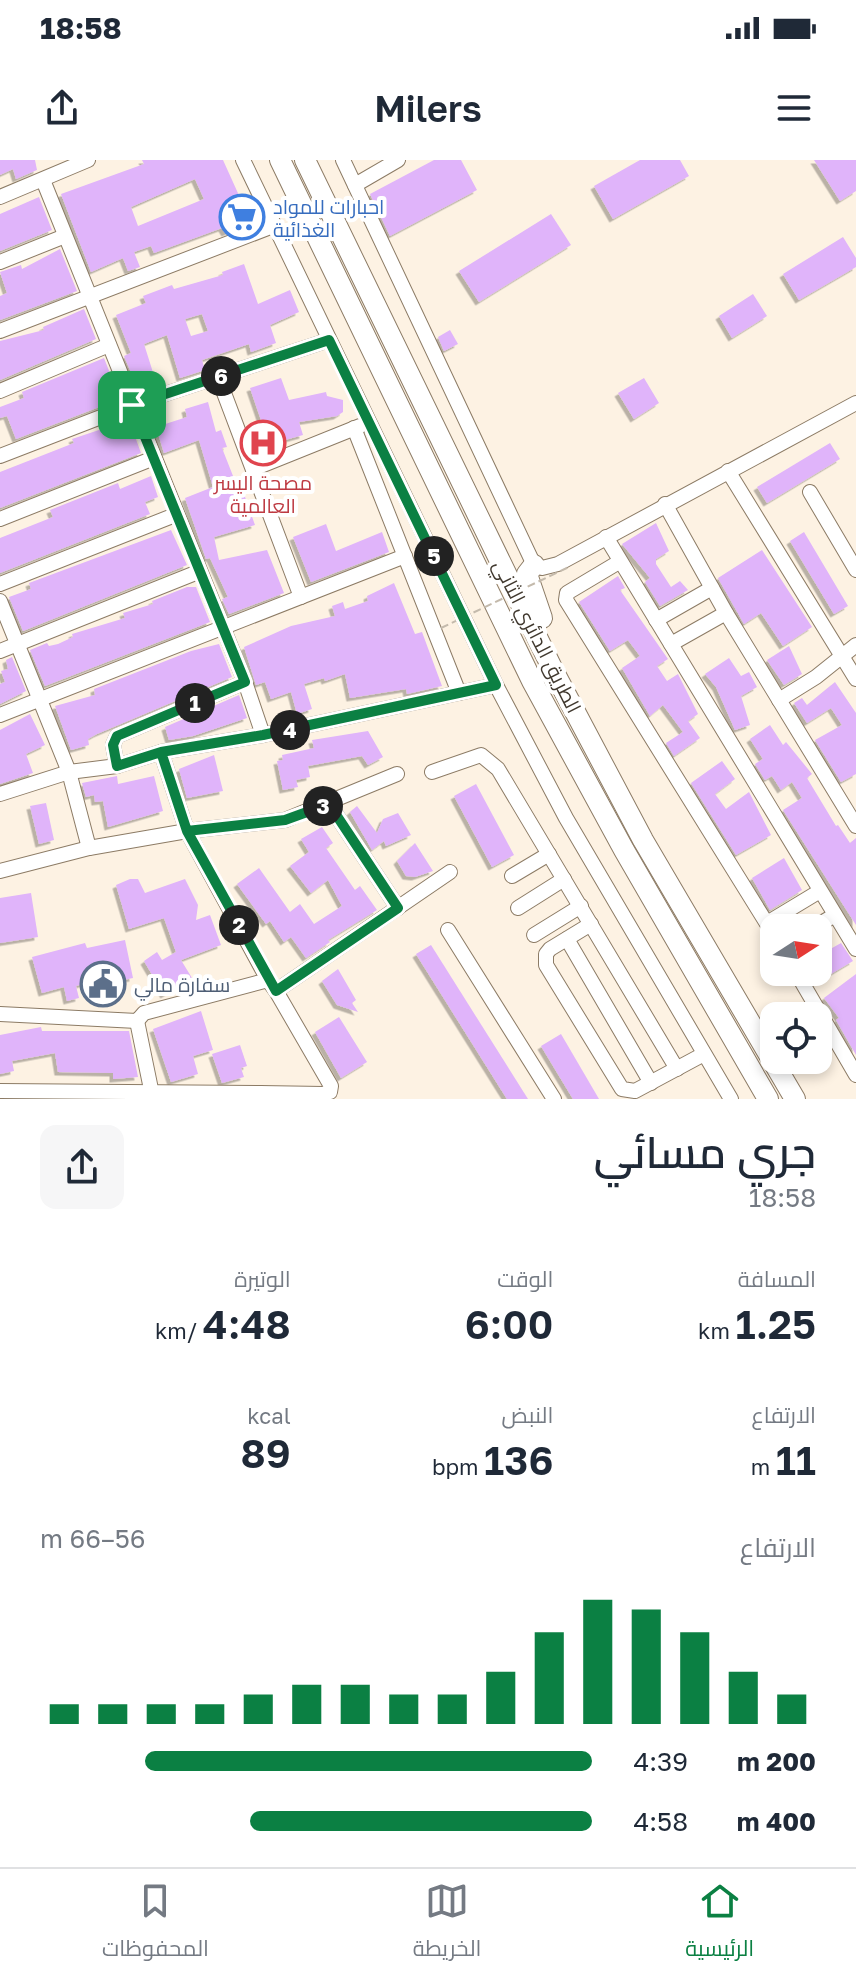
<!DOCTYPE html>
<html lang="ar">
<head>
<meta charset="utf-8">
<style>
	body { margin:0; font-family:"Golos Text",Cairo,sans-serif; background:#f6f6f7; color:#1f2937; direction:rtl; height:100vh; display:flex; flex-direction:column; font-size:30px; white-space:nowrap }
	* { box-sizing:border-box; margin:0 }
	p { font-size:26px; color:#747a83 }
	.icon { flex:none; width:44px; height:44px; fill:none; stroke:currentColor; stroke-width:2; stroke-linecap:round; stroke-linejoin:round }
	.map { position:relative; height:939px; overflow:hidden; direction:ltr }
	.panel { display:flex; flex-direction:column; background:#fff; flex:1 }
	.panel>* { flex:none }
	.needle { width:52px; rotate:78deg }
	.tools { position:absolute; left:760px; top:754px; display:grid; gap:16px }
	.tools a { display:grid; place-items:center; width:72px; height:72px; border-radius:16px; background:#fff; box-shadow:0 4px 12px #0003; font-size:40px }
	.pin { position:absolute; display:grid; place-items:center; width:68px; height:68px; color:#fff; margin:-34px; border-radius:16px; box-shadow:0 4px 12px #0006 }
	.km { position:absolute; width:40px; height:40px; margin:-20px; border-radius:50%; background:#222; color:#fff; font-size:22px; line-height:40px; text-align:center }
	.round { display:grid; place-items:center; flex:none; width:84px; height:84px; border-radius:16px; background:#f6f6f7 }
	.head { display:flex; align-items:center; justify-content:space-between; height:136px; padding:0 40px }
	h1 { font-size:44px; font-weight:600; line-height:60px }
	.stats { display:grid; grid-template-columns:repeat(3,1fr); gap:12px; height:136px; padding:8px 40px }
	.stats div { display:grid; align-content:center }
	.stats b { font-size:40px; font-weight:600 }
	.stats small { font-size:22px; font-weight:400 }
	.stats p { font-size:22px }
	.chart { height:224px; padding:16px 40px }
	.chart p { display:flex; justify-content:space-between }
	.chart svg { width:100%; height:144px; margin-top:8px; stroke:#0b8043; stroke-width:6 }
	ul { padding:0 40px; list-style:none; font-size:26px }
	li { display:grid; grid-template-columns:128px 96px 1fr; align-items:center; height:60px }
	li i { height:20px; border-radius:10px; background:#0b8043 }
	.status { display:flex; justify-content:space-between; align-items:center; height:56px; padding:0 40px; background:#fff; direction:ltr }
	.status svg { height:22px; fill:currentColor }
	header { display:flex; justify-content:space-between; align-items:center; height:104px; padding:0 40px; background:#fff; font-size:36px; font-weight:600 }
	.tabs { display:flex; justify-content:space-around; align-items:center; height:112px; border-top:2px solid #e0e1e3; background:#fff; font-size:22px; color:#747a83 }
	.tabs a { display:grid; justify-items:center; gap:4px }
	.tabs .selected { color:#0b8043 }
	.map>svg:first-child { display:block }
	.building { fill:#e0b4fa; fill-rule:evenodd; filter:url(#shadow) }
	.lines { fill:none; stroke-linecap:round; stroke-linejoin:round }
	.minor-casing { stroke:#8c7b65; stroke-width:16 }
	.highway-casing { stroke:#8c7b65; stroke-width:22 }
	.minor { stroke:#fff; stroke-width:14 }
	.highway { stroke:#fff; stroke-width:20 }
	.path-bridge { stroke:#c4baac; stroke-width:2; stroke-dasharray:8 4; stroke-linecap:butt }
	.route-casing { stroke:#fff; stroke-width:16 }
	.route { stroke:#0b8043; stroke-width:10 }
	.labels { text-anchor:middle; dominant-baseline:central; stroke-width:8; stroke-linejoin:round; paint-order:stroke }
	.shop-label { font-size:20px; fill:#366cbe; stroke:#fff; text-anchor:start }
	.health-label { font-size:20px; fill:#be3a42; stroke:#fff }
	.street-label { font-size:20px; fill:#40382e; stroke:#fff }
	.service-label { font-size:20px; fill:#4e5e75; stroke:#fff; text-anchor:start }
</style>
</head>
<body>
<div class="status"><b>18:58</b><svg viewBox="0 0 49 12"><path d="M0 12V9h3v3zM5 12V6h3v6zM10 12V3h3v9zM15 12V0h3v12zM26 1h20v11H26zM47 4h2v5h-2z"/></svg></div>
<header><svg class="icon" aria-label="menu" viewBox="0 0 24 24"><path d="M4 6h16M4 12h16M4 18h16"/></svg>Milers<svg class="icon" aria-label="share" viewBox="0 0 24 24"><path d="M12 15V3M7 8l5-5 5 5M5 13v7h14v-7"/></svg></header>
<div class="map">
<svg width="856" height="939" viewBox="0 0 856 939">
	<defs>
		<filter id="shadow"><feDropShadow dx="-3.5" dy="3.5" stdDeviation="0" flood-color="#0004"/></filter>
	</defs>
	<rect width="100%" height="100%" fill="#fdf2e3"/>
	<!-- building -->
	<g class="building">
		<path d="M0 0H35L37 10 16 19 13 9 0 15Z"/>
		<path d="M142 0H223L251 62 225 73 222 68 154 93 151 86 134 92 140 107 128 111 123 98 91 112 61 34 144 4ZM195 19 204 39 138 66 131 47Z"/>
		<path d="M434 0H461L477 30 390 76 370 34Z"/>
		<path d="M640 0H680L689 16 613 59 594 26Z"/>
		<path d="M814 0H856V31L840 41Z"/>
		<path d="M39 37 52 70 0 91V54Z"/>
		<path d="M551 54 571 85 479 142 459 111Z"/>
		<path d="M843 77 856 98V107L799 140 783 114Z"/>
		<path d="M60 89 77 131 0 160V136L7 133 0 112 21 105 22 109Z"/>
		<path d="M244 104 258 144 290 130 299 152 270 165 276 183 251 192 249 184 202 200 205 210 180 218 167 175 144 184 157 225 144 230 139 215 133 217 124 196 131 193 116 155 146 143 143 136 172 125 174 129 223 115 222 112ZM202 154 208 171 191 176 185 159Z"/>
		<path d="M753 134 767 156 732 178 719 156Z"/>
		<path d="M84 149 96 179 0 220V181L44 170 43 167Z"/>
		<path d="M450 170 458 184 444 191 438 177Z"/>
		<path d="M104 198 120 239 16 279 7 256 0 258V247L24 238 22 232Z"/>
		<path d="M281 218 289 240 326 232 327 236 343 240V252L337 256 299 262 303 275 263 286 257 265 262 263 250 228Z"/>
		<path d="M644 218 659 243 634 259 618 233Z"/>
		<path d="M208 242 216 272 221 270 227 287 222 288 235 321 239 320 255 365 214 377 219 400 267 390 284 433 229 454 222 439 228 437 210 398 206 399 185 338 213 327 199 280 164 293 156 267 187 257 185 249Z"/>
		<path d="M129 260 141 293 0 348V312L74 283 72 279Z"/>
		<path d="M830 283 840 299 767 343 757 327Z"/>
		<path d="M151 316 158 337 145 342 150 354 0 413V378L53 357 50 350 118 323 120 329Z"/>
		<path d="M656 363 669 391 656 399V404L671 427 680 421 688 430 660 446 645 422 650 418 622 384Z"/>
		<path d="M326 364 336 391 382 372 389 392 311 422 293 377Z"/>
		<path d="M171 370 187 405 23 471 9 437 31 429 29 423Z"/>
		<path d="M804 372 848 446 834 454 790 381Z"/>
		<path d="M762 390 812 467 783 486 761 453 744 464 718 418Z"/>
		<path d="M618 416 625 428 620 430 668 499 657 506 667 521 678 514 698 554 688 561 700 578 674 596 666 583 683 572 663 545 650 556 622 508 640 496 628 480 610 491 579 442Z"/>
		<path d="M394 423 415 474 422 472 442 526 407 534 406 529 350 538 345 514 325 521 324 518 304 524 312 549 297 554 291 532 271 539 265 522 256 525 244 487 291 466 335 456 332 446 343 442 345 449 368 441 367 436Z"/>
		<path d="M187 427H196L210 462 45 526 30 490 47 483 49 486 58 484 73 477 72 474 125 458 123 453 153 444 152 441Z"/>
		<path d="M219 484 232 517 97 574 88 579 89 585 71 590 55 546 95 535 94 529 191 491Z"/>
		<path d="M789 486 802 514 784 525 767 500Z"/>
		<path d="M12 497 26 531 0 544V524L5 522 1 511 8 509 6 500Z"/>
		<path d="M729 498 741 516 749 512 757 527 741 536 750 565 735 570 716 527 705 514Z"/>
		<path d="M835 522 856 553V614L841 622 815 580 842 565 831 548 807 563 794 543 802 538 807 545Z"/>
		<path d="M239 535 247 558 193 576 169 580 165 567Z"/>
		<path d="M30 554 45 585 26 594 33 613 0 624V570Z"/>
		<path d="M770 565 783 585 786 582 812 614 807 618 836 666 838 665 850 683 856 678V765L783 650 802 638 792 622 781 630 772 616 765 620 755 604 763 599 750 579Z"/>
		<path d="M368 571 383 597 368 605 362 596 308 606 310 617 296 620 298 627 283 630 277 601 283 600 282 595 314 588 312 580Z"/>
		<path d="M214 595 223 631 187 638 179 609Z"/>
		<path d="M722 601 735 619 715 634 726 649 749 632 771 675 736 695 691 623Z"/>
		<path d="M117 616 118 624 154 616 163 651 108 667 103 641 95 642 94 635 86 637 82 623Z"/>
		<path d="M476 624 514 695 492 707 454 636Z"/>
		<path d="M46 643 54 680 39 684 30 646Z"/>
		<path d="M357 646 377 673 383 659 398 653 411 675 386 686 384 681 372 690 350 652Z"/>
		<path d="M322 667 333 683 326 688 355 730 360 726 377 750 328 780 330 782 306 798 291 777 284 782 270 761 266 764 237 724 259 708 290 752 300 744 314 764 342 746 328 720 311 733 290 706 309 692 301 679Z"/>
		<path d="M415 683 433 711 415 717 406 716 397 701Z"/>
		<path d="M784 698 802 730 770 750 752 718Z"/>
		<path d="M130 719H138L145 733 185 719 198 745 196 760 210 755 221 785 181 800 192 818 164 835 144 801 157 792 162 800 176 792 164 758 129 769 116 725Z"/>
		<path d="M31 733 38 777 0 783V738Z"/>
		<path d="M125 780 133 818 103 824 102 818 76 826 79 838 67 841 64 827 42 833 32 797 85 783 87 788Z"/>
		<path d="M841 783 853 801 814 824 808 812H818V796Z"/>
		<path d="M431 785 528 939H507L416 794Z"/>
		<path d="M338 809 356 840 352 843 358 852 337 845 322 821Z"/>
		<path d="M856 814V895L836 860 839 858 824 838Z"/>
		<path d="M201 851 213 890 193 896 198 914 171 922 153 869Z"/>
		<path d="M339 857 367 902 341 918 315 872Z"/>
		<path d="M41 867 42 871H129L138 917 113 919V913L58 912 55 893 12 901 14 911 0 914V875Z"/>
		<path d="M561 874 599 939H573L541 886Z"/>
		<path d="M240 885 247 906 241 908 244 917 222 923 212 894Z"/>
	</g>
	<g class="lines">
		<!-- minor casing -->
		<g class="minor-casing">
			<g id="minor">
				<path d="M243 0 496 525 566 658 731 939"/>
				<path d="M343 0 534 405 542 408 558 404 856 243"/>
				<path d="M43 20 245 522 263 575"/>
				<path d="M355 25 398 0"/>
				<path d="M0 37 88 0"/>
				<path d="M0 102 65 76"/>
				<path d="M0 171 273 66"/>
				<path d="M218 217 301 437"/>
				<path d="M0 231 109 185"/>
				<path d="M354 268 459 533"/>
				<path d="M0 296 132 245 329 180"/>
				<path d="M253 309 360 266"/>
				<path d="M728 311 856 519"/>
				<path d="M810 332 856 410"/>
				<path d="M665 344 726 453 856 666"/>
				<path d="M0 359 154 298"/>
				<path d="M606 377 856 789"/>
				<path d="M619 402 567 433 566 440 774 775"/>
				<path d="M0 424 175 355"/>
				<path d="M0 441 69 612 89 688"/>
				<path d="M656 460 712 428"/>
				<path d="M671 484 726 453"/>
				<path d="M0 491 198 412"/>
				<path d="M779 540 816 517 856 485"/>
				<path d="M0 555 405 396"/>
				<path d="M117 606 113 585 117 576 245 522"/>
				<path d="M432 612 481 595 498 609 677 909"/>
				<path d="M0 634 69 612 117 606 161 592 263 575 496 525"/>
				<path d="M329 644 398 748"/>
				<path d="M0 711 89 688 187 671 285 660 397 614"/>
				<path d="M512 716 549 694"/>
				<path d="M518 748 564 719"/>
				<path d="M767 763 820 731"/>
				<path d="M591 764 550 789 546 794V805L622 929 635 931 704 894"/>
				<path d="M813 768 835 755"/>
				<path d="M448 770 554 939"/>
				<path d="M534 775 581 746"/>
				<path d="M567 779 651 923"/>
				<path d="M796 812 856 915"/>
				<path d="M268 820 276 831 450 712"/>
				<path d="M0 854 137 861 144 853 268 820 187 671 161 592"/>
				<path d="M137 861 153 939"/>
				<path d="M0 931 260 933 259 939"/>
				<path d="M260 933 323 934 330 932 331 926 276 831"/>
			</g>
		</g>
		<!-- highway casing -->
		<g class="highway-casing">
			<g id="highway">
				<path d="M280 0 532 521 624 690 768 939"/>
				<path d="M305 0 554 512 643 680 795 939"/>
				<path d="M534 405 527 414 542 458"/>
			</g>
		</g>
		<!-- minor -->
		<use href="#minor" class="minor"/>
		<!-- highway -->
		<use href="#highway" class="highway"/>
		<!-- path-bridge -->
		<path class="path-bridge" d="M441 468 571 406"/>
	</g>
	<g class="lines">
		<!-- route casing -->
		<g class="route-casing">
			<path id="route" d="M132 245 245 522 117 576 113 585 117 606 161 592 187 671 276 831 398 748 329 644 285 660 187 671 161 592 263 575 496 525 329 180 132 245"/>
		</g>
		<!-- route -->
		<use href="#route" class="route"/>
	</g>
	<!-- icons -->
	<defs>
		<g id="supermarket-ring" transform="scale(2.3)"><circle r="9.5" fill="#fff" stroke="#3f7fe0" stroke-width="1.5"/><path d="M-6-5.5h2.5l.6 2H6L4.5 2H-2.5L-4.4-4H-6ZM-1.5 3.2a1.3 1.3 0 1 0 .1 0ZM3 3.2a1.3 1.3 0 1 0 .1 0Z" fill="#3f7fe0"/></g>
		<g id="hospital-ring" transform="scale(2.3)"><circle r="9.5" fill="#fff" stroke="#e0444e" stroke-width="1.5"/><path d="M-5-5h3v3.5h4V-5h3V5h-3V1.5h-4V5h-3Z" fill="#e0444e"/></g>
		<g id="civic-ring" transform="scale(2.3)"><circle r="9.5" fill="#fff" stroke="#5c6f8a" stroke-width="1.5"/><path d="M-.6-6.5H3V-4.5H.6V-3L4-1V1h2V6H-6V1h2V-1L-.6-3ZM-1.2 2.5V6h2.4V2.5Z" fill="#5c6f8a"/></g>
	</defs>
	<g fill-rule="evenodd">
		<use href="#supermarket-ring" x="242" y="57"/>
		<use href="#hospital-ring" x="263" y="283"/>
		<use href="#civic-ring" x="103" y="824"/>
	</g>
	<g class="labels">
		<!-- shop labels -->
		<g class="shop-label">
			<text x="273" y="46">احبارات للمواد<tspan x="273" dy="23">الغذائية</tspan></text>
		</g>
		<!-- health labels -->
		<g class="health-label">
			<text x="263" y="322">مصحة اليسر<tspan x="263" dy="23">العالمية</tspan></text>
		</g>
		<!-- street labels -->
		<g class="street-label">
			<text transform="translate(538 476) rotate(63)">الطريق الدائري الثاني</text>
		</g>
		<!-- service labels -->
		<g class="service-label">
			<text x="134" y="824">سفارة مالي</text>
		</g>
	</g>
</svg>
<div class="tools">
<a><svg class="needle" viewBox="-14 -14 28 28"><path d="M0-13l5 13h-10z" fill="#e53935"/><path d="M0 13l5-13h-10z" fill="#747a83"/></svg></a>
<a><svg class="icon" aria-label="locate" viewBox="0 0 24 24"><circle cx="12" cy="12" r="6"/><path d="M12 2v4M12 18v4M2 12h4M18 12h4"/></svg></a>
</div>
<div class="pin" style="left:132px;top:245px;background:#1e9e55"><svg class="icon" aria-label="arrive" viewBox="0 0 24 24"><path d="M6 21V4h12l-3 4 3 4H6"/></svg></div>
<b class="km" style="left:195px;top:543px">1</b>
<b class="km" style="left:239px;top:765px">2</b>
<b class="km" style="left:323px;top:646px">3</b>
<b class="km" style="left:290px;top:570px">4</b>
<b class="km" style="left:434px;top:396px">5</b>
<b class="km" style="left:221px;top:216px">6</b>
</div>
<section class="panel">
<div class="head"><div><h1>جري مسائي</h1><p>18:58</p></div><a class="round"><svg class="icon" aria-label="share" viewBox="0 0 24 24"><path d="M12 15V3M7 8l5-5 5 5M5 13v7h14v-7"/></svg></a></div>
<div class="stats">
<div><p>المسافة</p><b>1.25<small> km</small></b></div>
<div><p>الوقت</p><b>6:00</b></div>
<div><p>الوتيرة</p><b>4:48<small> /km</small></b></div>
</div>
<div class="stats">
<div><p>الارتفاع</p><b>11<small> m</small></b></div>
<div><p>النبض</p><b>136<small> bpm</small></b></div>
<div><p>kcal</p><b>89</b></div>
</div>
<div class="chart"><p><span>الارتفاع</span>56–66 m</p>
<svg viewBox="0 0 160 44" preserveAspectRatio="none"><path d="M5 44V38M15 44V38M25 44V38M35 44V38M45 44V35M55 44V32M65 44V32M75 44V35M85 44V35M95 44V28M105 44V16M115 44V6M125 44V9M135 44V16M145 44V28M155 44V35"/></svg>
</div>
<ul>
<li><b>200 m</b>4:39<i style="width:81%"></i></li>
<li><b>400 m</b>4:58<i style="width:62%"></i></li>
</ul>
</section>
<nav class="tabs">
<a class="selected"><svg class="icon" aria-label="home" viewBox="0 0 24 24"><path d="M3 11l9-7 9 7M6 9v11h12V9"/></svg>الرئيسية</a>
<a><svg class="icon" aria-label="map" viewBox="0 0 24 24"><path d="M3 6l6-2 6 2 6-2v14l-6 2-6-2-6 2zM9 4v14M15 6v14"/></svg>الخريطة</a>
<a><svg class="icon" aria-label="saved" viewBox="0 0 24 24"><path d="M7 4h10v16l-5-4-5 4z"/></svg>المحفوظات</a>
</nav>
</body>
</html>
